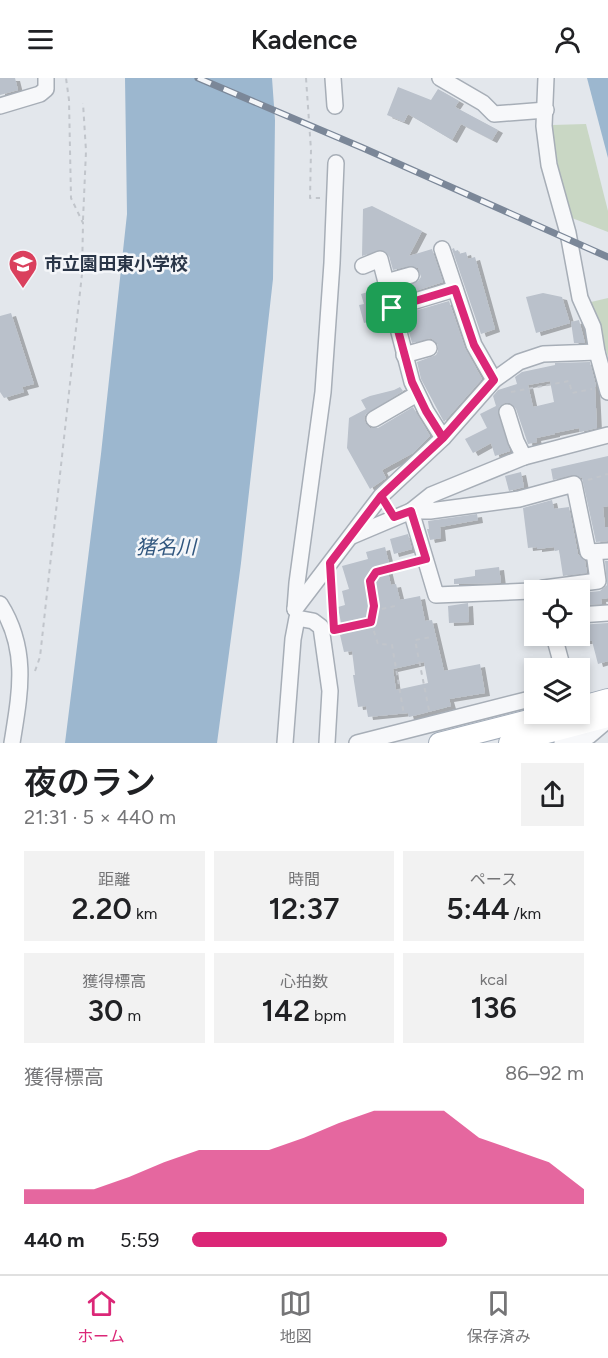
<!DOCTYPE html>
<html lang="ja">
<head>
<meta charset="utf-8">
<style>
	body { margin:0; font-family:Figtree,"Noto Sans JP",sans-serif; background:#f2f2f2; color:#202124; height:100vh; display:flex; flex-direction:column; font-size:22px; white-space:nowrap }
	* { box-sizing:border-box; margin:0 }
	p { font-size:20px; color:#757577 }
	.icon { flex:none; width:33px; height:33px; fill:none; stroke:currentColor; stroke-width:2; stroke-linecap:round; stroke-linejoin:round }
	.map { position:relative; height:665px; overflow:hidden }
	.details { display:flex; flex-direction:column; background:#fff; flex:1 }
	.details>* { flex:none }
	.controls { position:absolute; left:524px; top:502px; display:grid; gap:12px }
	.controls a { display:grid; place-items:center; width:66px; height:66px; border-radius:0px; background:#fff; box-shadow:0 3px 9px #0003; font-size:30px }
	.pin { position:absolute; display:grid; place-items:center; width:51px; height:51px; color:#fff; margin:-26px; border-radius:12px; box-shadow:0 3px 9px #0006 }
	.round { display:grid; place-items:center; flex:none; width:63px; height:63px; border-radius:0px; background:#f2f2f2 }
	.summary { display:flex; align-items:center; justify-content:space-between; height:102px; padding:0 24px }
	h1 { font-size:33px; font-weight:600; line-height:45px }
	.stats { display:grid; grid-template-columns:repeat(3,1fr); gap:9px; height:102px; padding:6px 24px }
	.stats div { display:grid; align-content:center; border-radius:0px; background:#f2f2f2; text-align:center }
	.stats b { font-size:30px; font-weight:600 }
	.stats small { font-size:16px; font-weight:400 }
	.stats p { font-size:16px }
	.chart { height:168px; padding:12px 24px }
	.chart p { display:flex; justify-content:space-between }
	.chart svg { width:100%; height:108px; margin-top:6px; fill:#db2777; opacity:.7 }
	ul { padding:0 24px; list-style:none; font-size:20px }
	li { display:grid; grid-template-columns:96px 72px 1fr; align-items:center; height:45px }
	li i { height:15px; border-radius:8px; background:#db2777 }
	header { display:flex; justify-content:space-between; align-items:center; height:78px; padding:0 24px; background:#fff; font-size:27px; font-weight:600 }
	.dock { display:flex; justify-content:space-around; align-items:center; height:84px; border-top:2px solid #e0e0e0; background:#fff; font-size:16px; color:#757577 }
	.dock a { display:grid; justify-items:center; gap:3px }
	.dock .current { color:#db2777 }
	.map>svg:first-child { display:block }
	.green { fill:#c9d7c4 }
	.water { fill:#9cb7cf }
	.building { fill:#bac1cb; fill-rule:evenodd; filter:url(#shadow) }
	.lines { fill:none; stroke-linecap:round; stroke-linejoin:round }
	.minor-casing { stroke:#a7aeb7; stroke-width:18 }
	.major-casing { stroke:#a2acb9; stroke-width:22 }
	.path { stroke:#c1c5cb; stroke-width:2; stroke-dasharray:4.5 4.5; stroke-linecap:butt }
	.minor { stroke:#f7f8fa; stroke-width:15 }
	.major { stroke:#fff; stroke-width:20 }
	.rail-casing { stroke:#7b8798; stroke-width:7 }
	.rail { stroke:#f4f6f9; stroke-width:4.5; stroke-dasharray:14; stroke-linecap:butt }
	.route-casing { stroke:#fff; stroke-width:12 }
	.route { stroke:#db2777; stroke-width:8 }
	.labels { text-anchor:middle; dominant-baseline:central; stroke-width:5; stroke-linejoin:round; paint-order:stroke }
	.poi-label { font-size:18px; font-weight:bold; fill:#293547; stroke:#f4f6f9; text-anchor:start }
	.water-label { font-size:20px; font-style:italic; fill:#30567e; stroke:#f4f6f9 }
</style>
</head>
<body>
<header><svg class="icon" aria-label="menu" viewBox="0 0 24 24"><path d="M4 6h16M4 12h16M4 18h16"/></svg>Kadence<svg class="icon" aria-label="person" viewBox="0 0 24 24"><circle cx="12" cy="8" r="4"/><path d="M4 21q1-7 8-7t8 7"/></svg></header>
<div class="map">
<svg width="608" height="665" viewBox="0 0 608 665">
	<defs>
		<filter id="shadow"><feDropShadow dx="5" dy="3" stdDeviation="0" flood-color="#0004"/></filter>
	</defs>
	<rect width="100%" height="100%" fill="#e3e7ec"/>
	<!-- green -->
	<g class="green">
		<path d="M586 46 608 133V154L572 140 558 89 552 47Z"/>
		<path d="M608 220V279L591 224Z"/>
	</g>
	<!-- water -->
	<g class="water">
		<path d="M125 0H272L275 42 273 201 241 485 217 665H65L101 376 127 136Z"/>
		<path d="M587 0H608V80Z"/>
	</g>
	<!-- building -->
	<g class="building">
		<path d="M0 0H15L18 12 0 17Z"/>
		<path d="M398 9 431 22 438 11 459 23 455 29 498 52 492 62 461 46 452 62 408 36 404 44 387 37Z"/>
		<path d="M372 128 422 153 409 178 432 171 443 204 400 218 398 211 418 203 421 199 418 190 409 188 393 192 389 178 382 172 362 178 363 131Z"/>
		<path d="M454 170 455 173 458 172 459 176 466 174 468 181 475 179 495 251 481 256 452 171Z"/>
		<path d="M378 211 385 239 364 245 359 227 364 226 361 216Z"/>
		<path d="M543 215 562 219 570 245 536 255 526 219Z"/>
		<path d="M449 223 465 270 482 301 444 344 421 301 417 284 436 277 438 273V267L431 260 412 265 404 236Z"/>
		<path d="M11 235 34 306 22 309 24 314 4 320 0 314V238Z"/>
		<path d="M579 242 585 265H574L571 244Z"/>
		<path d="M590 284 596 308 595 309 597 350 580 354 579 350 555 355V356L536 360 537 364 528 366 516 331 510 325H505L500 328 498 336 510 373 495 378 491 365 473 375 465 361 487 350 480 336 496 328 493 318 498 312 517 306 515 299 522 294 555 287V285ZM550 303 554 324 533 329 528 307Z"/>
		<path d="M400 309 403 313 366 336 364 340 366 346 370 350H378L413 329 430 358 413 375 382 392 386 400 370 411 347 370 349 340 366 331 361 322 370 318 394 312Z"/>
		<path d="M608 378V428L603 429 605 449H608V463L596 464 582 400 572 397 553 402 551 391Z"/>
		<path d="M521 394 524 409 509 413 505 398Z"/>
		<path d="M552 422 554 431 569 429 578 476 585 483 587 495 563 498 559 472 555 473 554 469 537 471V469L528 470 523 430Z"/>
		<path d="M477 436 478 442 440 449 441 460 430 462 427 451H429L428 443Z"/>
		<path d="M408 456 412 471 394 476 390 461Z"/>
		<path d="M385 469 389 485 386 486 391 507 396 506 400 522 420 518 425 543 432 542 444 593 480 586 485 615 449 621 451 628 409 639 408 635 368 639 366 628 358 629 353 597H355L352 573 344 574 340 557 343 556 338 529 345 527 342 513 349 511 342 488 368 481 366 474ZM424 584 428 605 396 612 393 591Z"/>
		<path d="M605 483H608V520L601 521 602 526 583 527 581 515 600 513 607 507Z"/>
		<path d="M499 489 501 505 454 506V501L475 498V492Z"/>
		<path d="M468 525 469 544 449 545 448 528Z"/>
		<path d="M608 545V583L598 586 592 563H579V547Z"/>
	</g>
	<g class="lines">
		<!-- minor casing -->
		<g class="minor-casing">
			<g id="minor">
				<path d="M333 0 335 28"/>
				<path d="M440 0 483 25 494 36 546 32"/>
				<path d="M546 0 544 48 549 87 568 155 580 220 593 249 597 274 608 314"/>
				<path d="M0 28 40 16 46 11V0"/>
				<path d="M442 171 474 267 494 302"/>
				<path d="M363 188 380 181 412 304 426 333 443 360"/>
				<path d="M386 204 411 197"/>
				<path d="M392 230 455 211"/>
				<path d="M404 277 429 270"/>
				<path d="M507 334 516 363 524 379 608 357"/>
				<path d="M374 341 417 316"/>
				<path d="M524 379 431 417 411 433 436 517 531 513 544 510V513"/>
				<path d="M352 458 411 433H430L519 421 574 406 588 474 608 473"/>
				<path d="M544 510 598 503 594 474"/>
				<path d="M0 526C29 572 20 615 12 665"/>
				<path d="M295 531 297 505 323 314 332 185 336 85"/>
				<path d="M295 531 381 418 443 360 494 302 519 284 543 276 597 274"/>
				<path d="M579 537 608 535"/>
				<path d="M554 558 563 591"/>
				<path d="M285 665 293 561 297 540 313 543 321 549 330 613 327 665"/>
				<path d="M357 665 534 620"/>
				<path d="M562 665 589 658 608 642"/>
			</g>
		</g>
		<!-- major casing -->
		<g class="major-casing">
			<g id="major">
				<path d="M579 629 608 621"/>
				<path d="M439 665 552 636"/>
				<path d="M509 665 608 639"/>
			</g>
		</g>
		<!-- path -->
		<g class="path">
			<path d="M306 0 311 72 310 120H320"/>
			<path d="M83 142 86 73 83 25"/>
			<path d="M511 314 569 303 572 315 592 311"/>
			<path d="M588 402 608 396"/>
			<path d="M331 509 333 539"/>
			<path d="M373 533 399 527"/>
			<path d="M371 544 374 528 370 503 376 494 412 485"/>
			<path d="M336 551 371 544 378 566 392 567 404 637"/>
			<path d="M35 593 40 579 82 196 83 145 71 120 69 22 66 0"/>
			<path d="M429 632 415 562 432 559"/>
		</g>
		<!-- minor -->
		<use href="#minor" class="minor"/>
		<!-- major -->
		<use href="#major" class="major"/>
		<!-- rail casing -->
		<g class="rail-casing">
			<path id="rail" d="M198 0 363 70 608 179"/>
		</g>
		<!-- rail -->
		<use href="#rail" class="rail"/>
	</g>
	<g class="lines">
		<!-- route casing -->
		<g class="route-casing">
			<path id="route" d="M392 230 412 304 426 333 443 360 381 418 330 485 334 552 371 544 374 528 370 503 376 494 426 481 411 433 394 439 381 418 443 360 494 302 474 267 455 211 392 230"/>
		</g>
		<!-- route -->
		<use href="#route" class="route"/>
	</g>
	<!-- icons -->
	<defs>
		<g id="school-pin" transform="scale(1.5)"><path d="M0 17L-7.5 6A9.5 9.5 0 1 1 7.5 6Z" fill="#da405d" stroke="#f4f6f9"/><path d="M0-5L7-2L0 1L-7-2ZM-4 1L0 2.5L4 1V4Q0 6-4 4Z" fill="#fff"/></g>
	</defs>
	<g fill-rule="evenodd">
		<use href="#school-pin" x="23" y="186"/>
	</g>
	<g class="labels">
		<!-- poi labels -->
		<g class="poi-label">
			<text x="44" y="186">市立園田東小学校</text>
		</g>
		<!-- water labels -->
		<g class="water-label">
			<text x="166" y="469">猪名川</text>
		</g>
	</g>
</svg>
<div class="controls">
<a><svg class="icon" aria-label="locate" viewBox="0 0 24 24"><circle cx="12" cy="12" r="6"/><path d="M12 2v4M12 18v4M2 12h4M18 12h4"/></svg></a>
<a><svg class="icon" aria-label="layers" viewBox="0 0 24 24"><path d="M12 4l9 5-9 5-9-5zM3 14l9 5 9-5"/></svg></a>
</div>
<div class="pin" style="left:392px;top:230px;background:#1e9e55"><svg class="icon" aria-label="arrive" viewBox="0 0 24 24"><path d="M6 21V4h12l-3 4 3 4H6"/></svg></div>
</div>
<section class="details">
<div class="summary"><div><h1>夜のラン</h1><p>21:31 · 5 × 440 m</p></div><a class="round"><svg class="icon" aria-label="share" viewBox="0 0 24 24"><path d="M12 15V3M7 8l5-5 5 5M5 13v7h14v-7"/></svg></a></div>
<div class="stats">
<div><p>距離</p><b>2.20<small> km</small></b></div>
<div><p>時間</p><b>12:37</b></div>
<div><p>ペース</p><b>5:44<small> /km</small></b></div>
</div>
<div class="stats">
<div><p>獲得標高</p><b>30<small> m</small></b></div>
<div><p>心拍数</p><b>142<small> bpm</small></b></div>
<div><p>kcal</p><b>136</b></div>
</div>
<div class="chart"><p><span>獲得標高</span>86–92 m</p>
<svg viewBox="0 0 160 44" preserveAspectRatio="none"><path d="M0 44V38L10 38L20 38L30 33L40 27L50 22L60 22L70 22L80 17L90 11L100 6L110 6L120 6L130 17L140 22L150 27L160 38V44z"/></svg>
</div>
<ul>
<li><b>440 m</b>5:59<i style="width:65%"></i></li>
</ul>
</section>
<nav class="dock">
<a class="current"><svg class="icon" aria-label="home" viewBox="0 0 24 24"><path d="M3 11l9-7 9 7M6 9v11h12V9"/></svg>ホーム</a>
<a><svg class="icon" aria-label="map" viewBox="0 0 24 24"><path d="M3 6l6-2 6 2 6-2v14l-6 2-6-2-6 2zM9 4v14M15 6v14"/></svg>地図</a>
<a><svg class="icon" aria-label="saved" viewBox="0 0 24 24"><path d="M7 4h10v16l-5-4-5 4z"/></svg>保存済み</a>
</nav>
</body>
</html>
